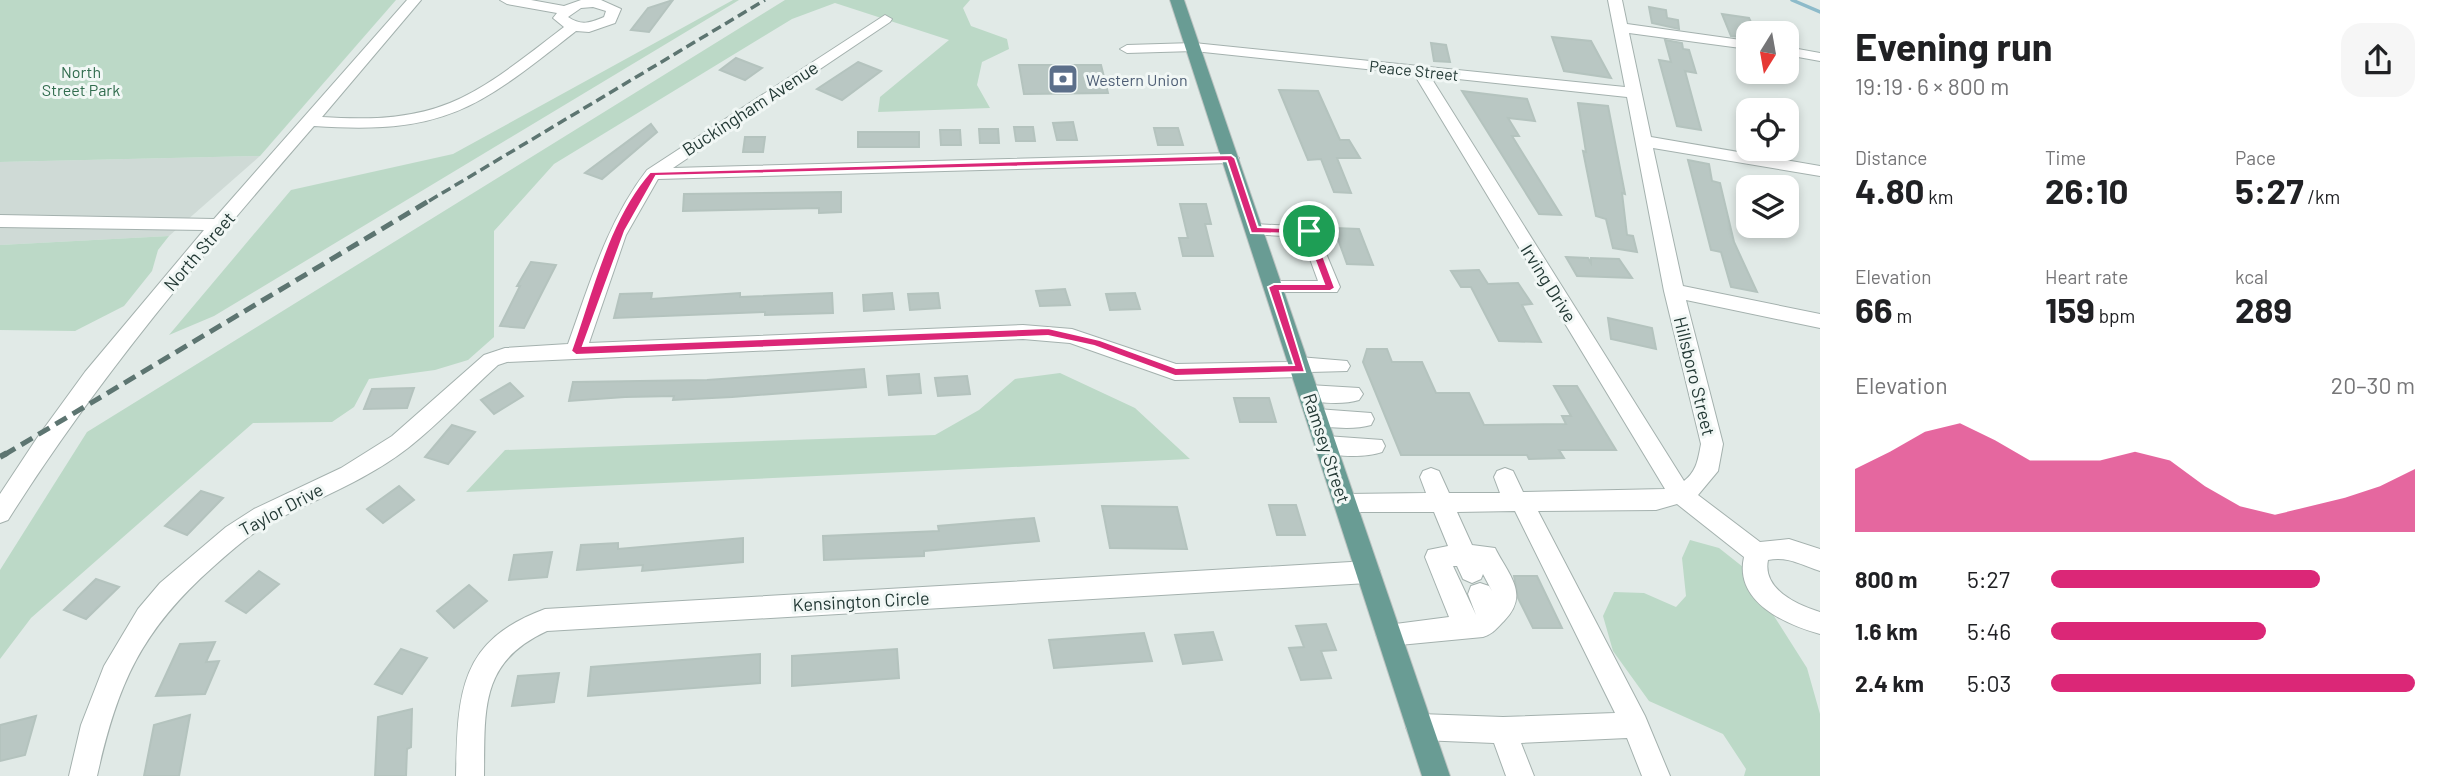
<!DOCTYPE html>
<html lang="en">
<head>
<meta charset="utf-8">
<style>
	body { margin:0; font-family:Barlow,sans-serif; background:#f6f6f6; color:#202124; height:100vh; display:flex; flex-direction:column; font-size:26px; white-space:nowrap }
	* { box-sizing:border-box; margin:0 }
	p { font-size:23px; color:#757577 }
	.icon { flex:none; width:38px; height:38px; fill:none; stroke:currentColor; stroke-width:2; stroke-linecap:round; stroke-linejoin:round }
	.map { position:relative; flex:1; overflow:hidden }
	.sheet { display:flex; flex-direction:column; background:#fff; width:630px }
	.sheet>* { flex:none }
	.needle { width:46px; rotate:191deg }
	.controls { position:absolute; left:1736px; top:21px; display:grid; gap:14px }
	.controls a { display:grid; place-items:center; width:63px; height:63px; border-radius:14px; background:#fff; box-shadow:0 4px 10px #0003; font-size:35px }
	.pin { position:absolute; display:grid; place-items:center; width:60px; height:60px; color:#fff; margin:-30px; border:4px solid #fff; border-radius:50%; box-shadow:0 2px 7px #0007 }
	.round { display:grid; place-items:center; flex:none; width:74px; height:74px; border-radius:21px; background:#f6f6f6 }
	.overview { display:flex; align-items:center; justify-content:space-between; height:119px; padding:0 35px }
	h1 { font-size:38px; font-weight:700; line-height:52px }
	.figures { display:grid; grid-template-columns:repeat(3,1fr); gap:10px; height:119px; padding:7px 35px }
	.figures div { display:grid; align-content:center }
	.figures b { font-size:35px; font-weight:700 }
	.figures small { font-size:19px; font-weight:400 }
	.figures p { font-size:19px }
	.chart { height:196px; padding:14px 35px }
	.chart p { display:flex; justify-content:space-between }
	.chart svg { width:100%; height:126px; margin-top:7px; fill:#db2777; opacity:.7 }
	ul { padding:0 35px; list-style:none; font-size:23px }
	li { display:grid; grid-template-columns:112px 84px 1fr; align-items:center; height:52px }
	li i { height:18px; border-radius:9px; background:#db2777 }
	main { display:flex; flex:1; min-height:0 }
	.map>svg:first-child { display:block }
	.built { fill:#cfdad6 }
	.green { fill:#bcd9c7 }
	.lines { fill:none; stroke-linecap:round; stroke-linejoin:round }
	.stream { stroke:#8dbbca; stroke-width:3.5 }
	.building { fill:#b9c7c3; stroke:#b4c3be; stroke-width:2 }
	.minor-casing { stroke:#a4b1ae; stroke-width:2 }
	.major-casing { stroke:#bdc4c2; stroke-width:2 }
	.minor { fill:#fff; fill-rule:evenodd }
	.major { fill:#699c94; fill-rule:evenodd }
	.rail-far2 { stroke:#5d7571; stroke-width:3.5; stroke-dasharray:10 5; stroke-linecap:butt }
	.rail-far1 { stroke:#5d7571; stroke-width:5; stroke-dasharray:13 7; stroke-linecap:butt }
	.rail { stroke:#5d7571; stroke-width:6; stroke-dasharray:17 9; stroke-linecap:butt }
	.route { fill:#db2777; stroke:#fff; stroke-width:2; fill-rule:evenodd }
	.labels { text-anchor:middle; dominant-baseline:central; stroke-width:6; stroke-linejoin:round; paint-order:stroke }
	.far-street-label { font-size:16px; fill:#233935; stroke:#f1f7f5 }
	.far-park-label { font-size:16px; fill:#316c4e; stroke:#f1f7f5 }
	.far-service-label { font-size:16px; fill:#4e5e75; stroke:#f1f7f5; text-anchor:start }
	.street-label { font-size:18px; fill:#233935; stroke:#f1f7f5 }
</style>
</head>
<body>
<main>
<div class="map">
<svg width="1820" height="776" viewBox="0 0 1820 776">
	<rect width="100%" height="100%" fill="#e1eae7"/>
	<!-- built -->
	<path class="built" d="M260 156 169 236 0 245V162Z"/>
	<!-- green -->
	<g class="green">
		<path d="M0 0H396L260 156 0 162Z"/>
		<path d="M733 0H739L214 316 169 335 291 190 453 154Z"/>
		<path d="M785 0H970L963 8 971 26 1007 39 1009 49 982 62 977 85 990 108 878 112 880 97 949 40 835 3 792 19 554 164 494 231V337L468 360 435 370 369 379 354 407 332 422 253 423 31 618 0 659V570L87 432Z"/>
		<path d="M169 236 158 250 152 271 124 306 75 331 0 330V245Z"/>
		<path d="M1060 373 1135 408 1190 459 466 492 505 450 935 435 979 410 1015 379Z"/>
		<path d="M1690 540 1719 548 1743 567 1807 668 1820 714V776H1744L1746 769 1723 734 1649 701 1613 651 1603 616 1614 592 1644 593 1676 607 1686 596 1682 558Z"/>
	</g>
	<g class="lines">
		<!-- stream -->
		<path class="stream" d="M1792 0 1820 12"/>
	</g>
	<!-- building -->
	<g class="building">
		<path d="M673 0 649 32 631 30 648 8Z"/>
		<path d="M1649 7 1666 10 1667 18 1678 20 1679 29 1652 23Z"/>
		<path d="M1722 14 1749 18 1756 33H1748V38L1731 36Z"/>
		<path d="M1552 37 1591 41 1611 78 1564 71Z"/>
		<path d="M1665 40 1682 43 1683 49 1689 50 1696 73 1685 71 1701 130 1677 126 1659 60 1671 62Z"/>
		<path d="M1431 43 1446 45 1450 62 1434 61Z"/>
		<path d="M736 58 762 68 745 80 720 70Z"/>
		<path d="M858 62 881 71 842 100 817 89Z"/>
		<path d="M1019 65H1101L1108 93 1024 94Z"/>
		<path d="M1279 90 1318 91 1340 140H1349L1360 158H1337L1351 193 1334 192 1321 159 1308 160Z"/>
		<path d="M1462 91 1527 99 1535 121 1508 118 1519 136H1512L1561 215 1539 214Z"/>
		<path d="M1578 103 1608 106 1625 194 1622 193 1627 235 1633 236 1637 252 1613 248 1606 219 1596 216 1583 151 1586 152Z"/>
		<path d="M1073 122 1077 140H1057L1053 123Z"/>
		<path d="M651 124 657 132 602 179 585 173Z"/>
		<path d="M1014 127H1033L1035 141H1016Z"/>
		<path d="M1154 128H1178L1183 145H1158Z"/>
		<path d="M979 129H998L999 143H980Z"/>
		<path d="M940 130H960L961 145H941Z"/>
		<rect x="858" y="132" width="61" height="15"/>
		<path d="M745 137H765L763 152H743Z"/>
		<path d="M1688 160 1709 164 1712 181 1720 183 1734 242 1757 292 1731 287 1721 252 1711 250Z"/>
		<path d="M841 192V212L819 213V208L683 211 684 194Z"/>
		<path d="M1180 204H1206L1211 224H1205L1213 256H1183L1179 238H1188Z"/>
		<path d="M1334 228 1359 229 1373 265 1347 264Z"/>
		<path d="M1566 257 1588 258 1591 263V258L1619 259 1632 278 1577 276Z"/>
		<path d="M531 262 556 265 524 328 500 326 520 286H517Z"/>
		<path d="M1479 270 1488 284 1518 283 1532 304 1522 305 1541 342 1499 341 1471 287H1461L1451 271Z"/>
		<path d="M1065 289 1070 305 1040 306 1036 291Z"/>
		<path d="M652 293 651 299 740 293V297L832 293 833 313 765 315V312L614 318 620 294Z"/>
		<path d="M892 293 894 309 864 311 863 295Z"/>
		<path d="M938 293 940 308 910 310 908 294Z"/>
		<path d="M1135 293 1140 309 1110 310 1106 294Z"/>
		<path d="M1608 318 1652 328 1656 349 1611 339Z"/>
		<path d="M1367 349H1387L1392 362H1422L1436 393H1469L1484 425 1566 424 1562 416H1571L1554 386H1577L1616 450H1559L1564 458 1529 459 1527 455H1401L1363 362Z"/>
		<path d="M864 369 866 387 732 397 673 400 674 396 625 397 569 401 573 382 707 380Z"/>
		<path d="M919 374 921 393 889 395 887 376Z"/>
		<path d="M967 376 970 394 938 396 935 378Z"/>
		<path d="M510 383 523 396 494 414 481 400Z"/>
		<path d="M414 388 407 408 364 409 372 389Z"/>
		<path d="M1234 398H1269L1276 422H1240Z"/>
		<path d="M452 425 475 432 448 464 425 457Z"/>
		<path d="M399 486 414 500 383 523 367 509Z"/>
		<path d="M201 491 223 498 187 535 165 526Z"/>
		<path d="M1269 505H1296L1305 535H1277Z"/>
		<path d="M1102 506 1177 507 1187 549 1110 548Z"/>
		<path d="M1034 518 1039 541 924 551V556L824 560 823 536 939 531 938 526Z"/>
		<path d="M743 538V562L642 571 643 565 577 570 581 545 618 543V549Z"/>
		<path d="M552 552 547 577 509 580 514 555Z"/>
		<path d="M259 571 279 584 246 613 226 601Z"/>
		<path d="M1514 576H1537L1562 628H1533L1518 598Z"/>
		<path d="M96 579 119 587 86 619 64 610Z"/>
		<path d="M469 585 487 601 454 628 437 611Z"/>
		<path d="M1326 624 1336 650 1321 651 1331 678 1301 680 1289 648 1304 647 1296 626Z"/>
		<path d="M1213 632 1222 660 1183 664 1175 635Z"/>
		<path d="M1144 633 1152 661 1054 668 1049 640Z"/>
		<path d="M215 642 206 662 219 661 205 694 156 696 180 644Z"/>
		<path d="M401 649 427 658 402 694 375 684Z"/>
		<path d="M897 649 899 678 792 686V656Z"/>
		<path d="M760 654V683L588 696 591 667Z"/>
		<path d="M559 673 554 702 512 706 518 676Z"/>
		<path d="M412 709 411 747 407 749 406 776H375L378 717Z"/>
		<path d="M190 715 179 776H144L154 725Z"/>
		<path d="M36 716 25 755 0 761V725Z"/>
	</g>
	<g class="lines">
		<!-- minor casing -->
		<g class="minor-casing">
			<g id="minor">
				<path d="M407 0H421L322 117C442 125 473 97 564 27L553 18 557 13 507 4 500 0H531L564 6 581 0H601L621 9 615 23 589 32 576 31C477 109 445 135 314 126 205 252 98 377 8 520L0 523V494L37 438 85 372 204 230 0 227V215L214 219ZM593 7 606 11 604 17C590 23 581 26 568 17L581 8Z"/>
				<path d="M1608 0H1622L1627 24 1748 41V49L1629 33 1651 137 1820 166V176L1653 148 1683 286 1820 314V328L1686 300 1723 444 1718 471 1698 495 1760 542 1789 539 1820 549V571C1801 565 1788 556 1768 560 1762 589 1797 605 1820 612V634C1785 624 1734 602 1744 557L1677 504 1656 510 1538 511 1645 716 1670 776H1642L1627 738 1521 743 1534 776H1506L1494 743 1420 740 1410 736 1406 727 1410 718 1420 714 1503 717 1615 713 1515 511 1457 512 1472 545 1495 548C1509 576 1530 594 1504 621 1497 628 1493 634 1483 637L1389 646 1380 642 1376 634 1380 626 1449 617 1425 557 1428 550 1448 546 1434 512H1346L1338 510 1334 503 1338 496 1346 494 1426 493 1420 477 1423 471 1431 468 1439 471 1449 493H1500L1494 477 1497 471 1505 468 1513 471 1523 492 1665 489 1414 74 1194 51 1127 53 1120 49 1127 45 1194 43 1625 87ZM1430 76 1627 97 1664 291 1701 444C1698 459 1697 471 1684 481ZM1453 566H1457L1463 579 1472 583 1481 579 1483 574 1492 591 1489 586 1480 583 1471 586 1468 594 1476 615Z"/>
				<path d="M885 15 892 19 890 22 673 168 1231 153 1239 158 1231 163 658 179 626 235 589 343 1023 325 1072 329 1176 364 1290 362 1299 357 1347 361 1350 366 1347 371 1310 372 1301 377 1175 380 1070 343 1023 339 507 362 498 365C468 392 440 423 408 448 367 480 318 498 272 522 250 534 232 550 213 567 141 631 118 683 97 776H69L81 725 104 666 138 609 160 583 226 527 254 509 341 468 392 436 484 355 505 348 568 344C590 283 607 222 647 170Z"/>
				<path d="M1787 47 1820 53V61L1787 55Z"/>
				<path d="M1254 224 1315 227 1340 287 1337 292H1267L1264 287 1267 282 1274 281H1318L1302 237 1248 234 1245 230Z"/>
				<path d="M1309 385 1359 388 1363 394 1359 400C1344 405 1317 403 1302 399L1298 393 1302 387Z"/>
				<path d="M1317 409 1371 413 1374 419 1371 425C1354 430 1326 428 1309 423L1306 417 1309 411Z"/>
				<path d="M1326 436 1382 440 1385 446 1382 452C1365 458 1335 457 1318 451L1315 445 1318 439Z"/>
				<path d="M1368 561 1377 565 1380 572 1377 579 1368 583 547 631C479 662 485 710 484 776H456C458 694 458 641 545 609Z"/>
			</g>
		</g>
		<!-- major casing -->
		<g class="major-casing">
			<path id="major" d="M1170 0H1184L1450 776H1422Z"/>
		</g>
		<!-- minor -->
		<use href="#minor" class="minor"/>
		<!-- major -->
		<use href="#major" class="major"/>
		<!-- rail-far2 -->
		<path class="rail-far2" d="M429 201 765 0"/>
		<!-- rail-far1 -->
		<path class="rail-far1" d="M4 455 432 199"/>
		<!-- rail -->
		<path class="rail" d="M0 457 7 453"/>
	</g>
	<!-- route -->
	<path class="route" d="M1231 155 1235 158 1258 227 1313 229 1335 288 1330 291H1280L1305 372 1175 376 1094 346 1048 336 576 355 571 351C592 293 608 219 650 172ZM1227 161 1251 233 1305 234 1324 284H1274L1268 287 1294 365 1176 368 1100 340 1048 328 583 346 625 231 656 176Z"/>
	<!-- icons -->
	<defs>
		<g id="bank-square" transform="scale(1.575)"><rect x="-9" y="-9" width="18" height="18" rx="4" fill="#5c6f8a" stroke="#f1f7f5"/><path d="M-6-4H6V4H-6ZM0-2.3a2.3 2.3 0 1 0 0 4.6a2.3 2.3 0 1 0 0-4.6Z" fill="#fff"/></g>
	</defs>
	<g fill-rule="evenodd">
		<use href="#bank-square" x="1063" y="79"/>
	</g>
	<g class="labels">
		<!-- far-street labels -->
		<g class="far-street-label">
			<text transform="translate(1414 70) rotate(6)">Peace Street</text>
		</g>
		<!-- far-park labels -->
		<g class="far-park-label">
			<text x="81" y="71">North<tspan x="81" dy="18">Street Park</tspan></text>
		</g>
		<!-- far-service labels -->
		<g class="far-service-label">
			<text x="1086" y="79">Western Union</text>
		</g>
		<!-- street labels -->
		<g class="street-label">
			<text transform="translate(750 108) rotate(-33)">Buckingham Avenue</text>
			<text transform="translate(199 251) rotate(-49)">North Street</text>
			<text transform="translate(1549 283) rotate(58)">Irving Drive</text>
			<text transform="translate(1695 376) rotate(76)">Hillsboro Street</text>
			<text transform="translate(1327 448) rotate(72)">Ramsey Street</text>
			<text transform="translate(281 509) rotate(-28)">Taylor Drive</text>
			<text transform="translate(861 601) rotate(-3)">Kensington Circle</text>
		</g>
	</g>
</svg>
<div class="controls">
<a><svg class="needle" viewBox="-14 -14 28 28"><path d="M0-13l5 13h-10z" fill="#e53935"/><path d="M0 13l5-13h-10z" fill="#757577"/></svg></a>
<a><svg class="icon" aria-label="locate" viewBox="0 0 24 24"><circle cx="12" cy="12" r="6"/><path d="M12 2v4M12 18v4M2 12h4M18 12h4"/></svg></a>
<a><svg class="icon" aria-label="layers" viewBox="0 0 24 24"><path d="M12 4l9 5-9 5-9-5zM3 14l9 5 9-5"/></svg></a>
</div>
<div class="pin" style="left:1309px;top:231px;background:#1e9e55"><svg class="icon" aria-label="arrive" viewBox="0 0 24 24"><path d="M6 21V4h12l-3 4 3 4H6"/></svg></div>
</div>
<section class="sheet">
<div class="overview"><div><h1>Evening run</h1><p>19:19 · 6 × 800 m</p></div><a class="round"><svg class="icon" aria-label="share" viewBox="0 0 24 24"><path d="M12 15V3M7 8l5-5 5 5M5 13v7h14v-7"/></svg></a></div>
<div class="figures">
<div><p>Distance</p><b>4.80<small> km</small></b></div>
<div><p>Time</p><b>26:10</b></div>
<div><p>Pace</p><b>5:27<small> /km</small></b></div>
</div>
<div class="figures">
<div><p>Elevation</p><b>66<small> m</small></b></div>
<div><p>Heart rate</p><b>159<small> bpm</small></b></div>
<div><p>kcal</p><b>289</b></div>
</div>
<div class="chart"><p><span>Elevation</span>20–30 m</p>
<svg viewBox="0 0 160 44" preserveAspectRatio="none"><path d="M0 44V22L10 16L20 9L30 6L40 12L50 19L60 19L70 19L80 16L90 19L100 28L110 35L120 38L130 35L140 32L150 28L160 22V44z"/></svg>
</div>
<ul>
<li><b>800 m</b>5:27<i style="width:74%"></i></li>
<li><b>1.6 km</b>5:46<i style="width:59%"></i></li>
<li><b>2.4 km</b>5:03<i style="width:100%"></i></li>
</ul>
</section>
</main>
</body>
</html>
